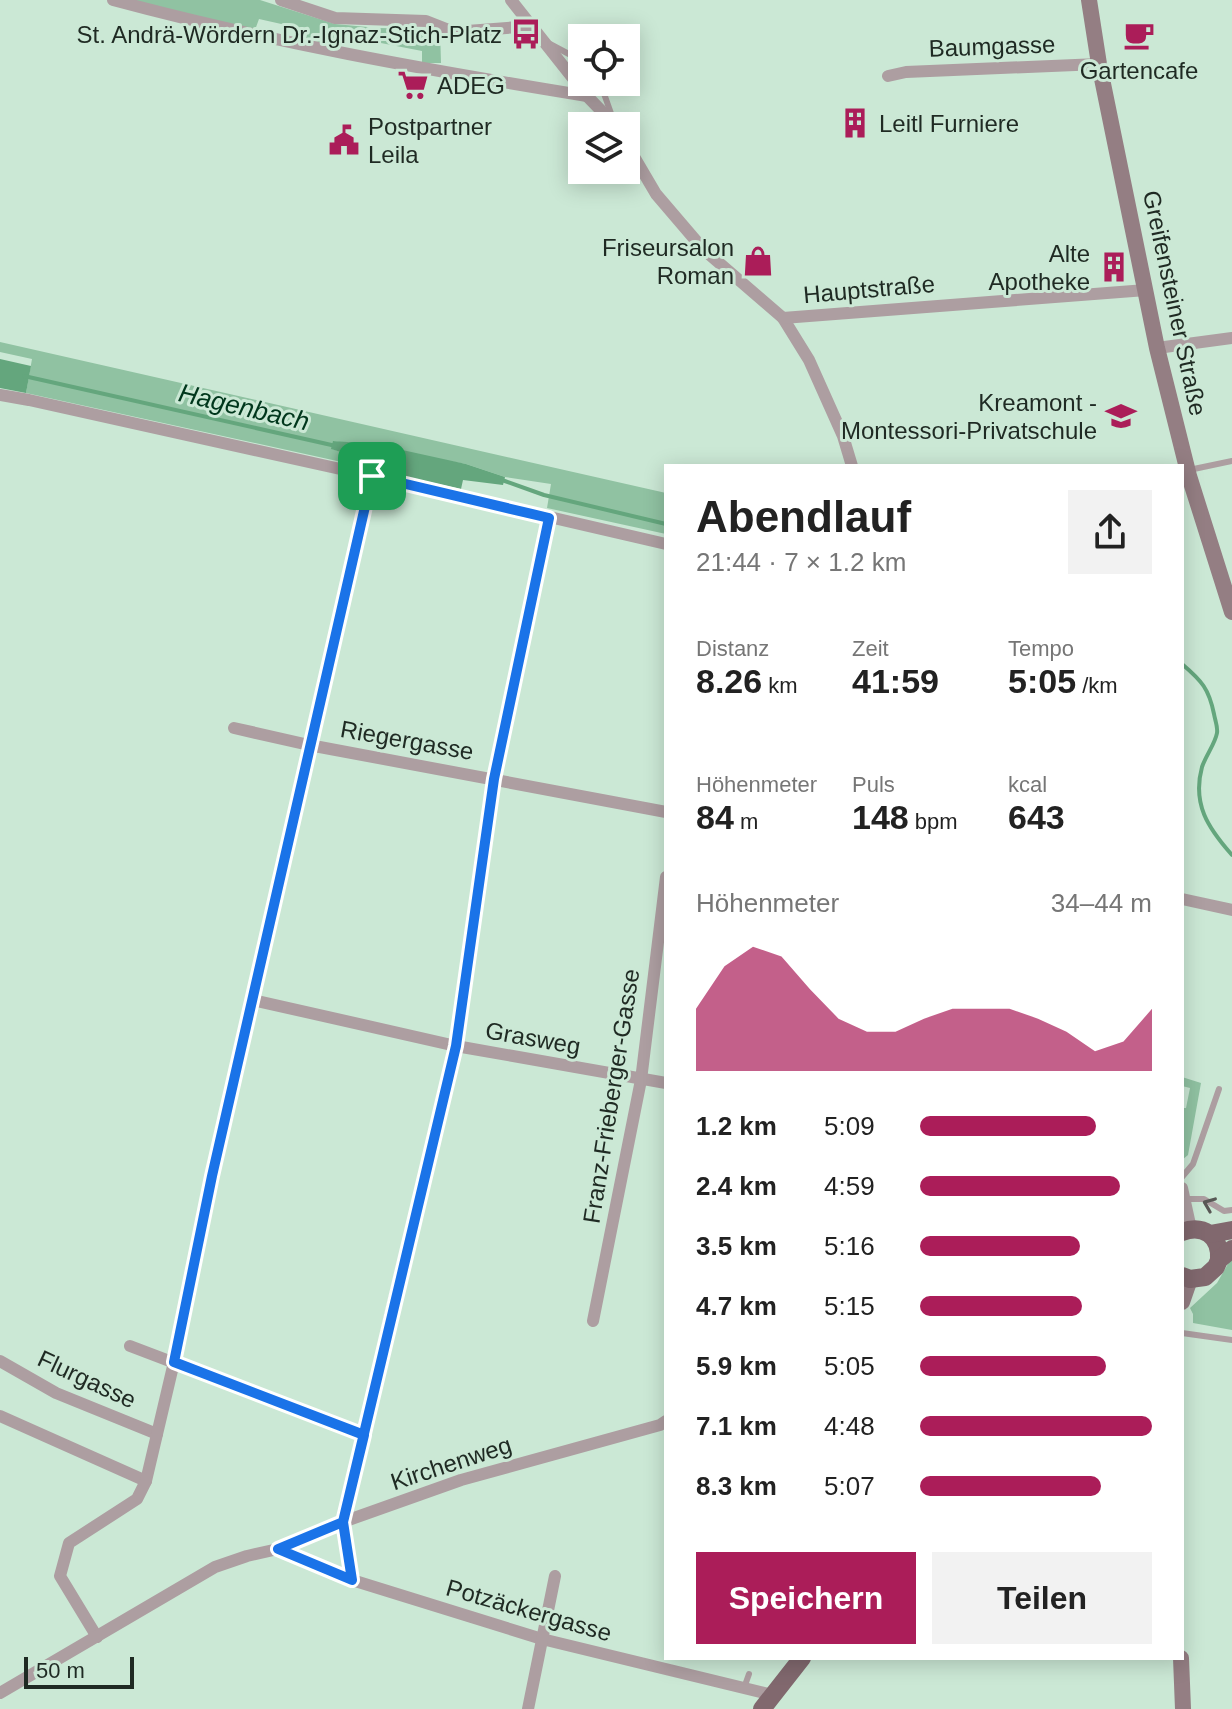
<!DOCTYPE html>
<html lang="de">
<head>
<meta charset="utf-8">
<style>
	body { margin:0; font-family:Helvetica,sans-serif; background:#f2f2f2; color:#222; height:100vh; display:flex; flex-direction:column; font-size:30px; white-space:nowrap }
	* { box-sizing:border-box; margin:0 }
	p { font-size:26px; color:#767676 }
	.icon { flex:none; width:44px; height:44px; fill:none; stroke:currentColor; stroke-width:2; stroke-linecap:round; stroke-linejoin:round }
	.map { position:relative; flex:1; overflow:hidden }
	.side { position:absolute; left:664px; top:464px; width:520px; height:1196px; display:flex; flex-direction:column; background:#fff; border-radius:0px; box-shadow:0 4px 20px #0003 }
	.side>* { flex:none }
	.fabs { position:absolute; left:568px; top:24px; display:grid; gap:16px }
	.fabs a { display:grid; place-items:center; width:72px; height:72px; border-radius:0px; background:#fff; box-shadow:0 4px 20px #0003; font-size:40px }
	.scale { position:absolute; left:24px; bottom:20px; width:110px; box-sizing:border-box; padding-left:8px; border:4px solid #1f2a23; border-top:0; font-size:22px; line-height:28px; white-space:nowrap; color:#1f2a23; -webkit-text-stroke:6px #cbe8d5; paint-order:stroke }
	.pin { position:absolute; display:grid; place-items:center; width:68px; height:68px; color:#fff; margin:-34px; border-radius:16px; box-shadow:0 4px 12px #0006 }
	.round { display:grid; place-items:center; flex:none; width:84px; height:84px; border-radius:0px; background:#f2f2f2 }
	.head { display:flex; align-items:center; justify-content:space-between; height:136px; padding:0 32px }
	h1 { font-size:44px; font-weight:700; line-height:60px }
	.metrics { display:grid; grid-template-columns:repeat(3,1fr); gap:12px; height:136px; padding:8px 32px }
	.metrics div { display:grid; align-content:center }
	.metrics b { font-size:34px; font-weight:700 }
	.metrics small { font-size:22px; font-weight:400 }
	.metrics p { font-size:22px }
	.chart { height:224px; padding:16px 32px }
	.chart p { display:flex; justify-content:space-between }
	.chart svg { width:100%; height:144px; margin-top:8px; fill:#ab1d59; opacity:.7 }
	.action { display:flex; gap:16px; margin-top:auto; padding:16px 32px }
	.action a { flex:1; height:92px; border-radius:0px; background:#ab1d59; color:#fff; font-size:32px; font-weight:700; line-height:92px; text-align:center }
	.action a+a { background:#f2f2f2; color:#222 }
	ul { padding:0 32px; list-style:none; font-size:26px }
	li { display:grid; grid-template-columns:128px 96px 1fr; align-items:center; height:60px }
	li i { height:20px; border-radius:10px; background:#ab1d59 }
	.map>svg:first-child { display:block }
	.green { fill:#90c2a2 }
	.water { fill:#64a67d }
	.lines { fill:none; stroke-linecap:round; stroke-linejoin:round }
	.stream { stroke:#64a67d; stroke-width:4 }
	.lane { stroke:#ad9ea1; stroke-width:6 }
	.street { stroke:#ad9ea1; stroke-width:12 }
	.secondary { stroke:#947e83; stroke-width:16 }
	.primary { stroke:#81686e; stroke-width:18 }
	.oneway { stroke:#585855 }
	.route-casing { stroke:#fff; stroke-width:16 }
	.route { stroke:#1a73e8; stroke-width:10 }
	.labels { text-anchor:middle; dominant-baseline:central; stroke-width:6; stroke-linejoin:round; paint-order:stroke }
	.poi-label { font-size:24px; fill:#1f2a23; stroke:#cbe8d5; text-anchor:end }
	.street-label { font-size:24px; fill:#1f2a23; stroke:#cbe8d5 }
	.water-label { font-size:26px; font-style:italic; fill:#00371c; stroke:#cbe8d5 }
</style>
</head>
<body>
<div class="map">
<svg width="1232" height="1709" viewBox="0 0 1232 1709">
	<rect width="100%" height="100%" fill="#cbe8d5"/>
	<!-- green -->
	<g class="green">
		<path d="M131 0H260L335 24 378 28 440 29 441 63H422V51L345 36 341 46 306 39 308 30 259 19 255 30Z"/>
		<path d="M0 342 666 493V534L547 508 551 484 505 477 466 464 334 441 332 449 370 461 369 468 26 393 32 359 0 352Z"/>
		<path d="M1182 1077 1201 1083 1188 1155 1182 1160V1108H1186L1190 1088 1182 1086Z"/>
		<path d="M1232 1257V1330L1193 1323V1314L1190 1308 1217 1283Z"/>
	</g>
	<!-- water -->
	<g class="water">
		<path d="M0 359 31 366 26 393 0 388Z"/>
		<path d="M333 441 375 444 466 464 505 477 503 485 463 480 461 489 375 470 376 464 370 461 331 449Z"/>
	</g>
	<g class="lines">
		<!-- stream -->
		<g class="stream">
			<path d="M24 376 336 446"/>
			<path d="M502 480 544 495 666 524"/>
			<path d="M1182 664C1202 681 1209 689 1214 714 1215 720 1218 727 1217 733 1215 744 1206 755 1202 767 1192 804 1208 828 1232 855"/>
		</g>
		<!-- lane -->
		<g class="lane">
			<path d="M550 44 582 61"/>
			<path d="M598 82 602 88 613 119"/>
			<path d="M1189 470 1232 461"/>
			<path d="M1182 1177 1193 1164 1219 1089"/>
			<path d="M1183 1201 1186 1199H1204L1224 1211 1232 1210"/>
			<path d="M1182 1333 1232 1340"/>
			<path d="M744 1688 749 1674"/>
		</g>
		<!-- street -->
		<g class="street">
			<path d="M113 0C269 42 427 70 587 96"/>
			<path d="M281 0 335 18 426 21 454 32 532 26"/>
			<path d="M511 0 587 96 616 126"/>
			<path d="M888 76 906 72 1099 64"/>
			<path d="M626 143 656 194 703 249 783 318 809 360 843 436 852 466"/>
			<path d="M783 318 1146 290"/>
			<path d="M1157 348 1232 338"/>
			<path d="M0 395 29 400 372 476 666 544"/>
			<path d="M234 728 309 745 666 812"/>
			<path d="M1182 899 1232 910"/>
			<path d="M253 1000 456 1046 666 1083"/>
			<path d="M1182 1188 1191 1229"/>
			<path d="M593 1321 641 1080 666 877"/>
			<path d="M130 1346 364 1435 343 1522 352 1580"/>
			<path d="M0 1361 56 1393 157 1434"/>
			<path d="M0 1416 146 1481"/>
			<path d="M364 1435 390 1317 456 1046 494 779 549 518"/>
			<path d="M278 1549 352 1580 542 1639 773 1695"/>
			<path d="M97 1637 60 1576 69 1543 137 1499 146 1481 174 1362 212 1176 372 476"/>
			<path d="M0 1693 215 1567 247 1556 278 1549 343 1522 461 1480 660 1425 666 1421"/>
			<path d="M528 1709 555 1576"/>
		</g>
		<!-- secondary -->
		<g class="secondary">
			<path d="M1089 0 1099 64 1157 348 1189 476 1232 612"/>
			<path d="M1182 1302 1190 1279"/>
			<path d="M1181 1658 1183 1709"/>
		</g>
		<!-- primary -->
		<g class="primary">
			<path d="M1182 1232C1203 1224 1221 1236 1219 1260"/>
			<path d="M1210 1234 1232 1230"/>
			<path d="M1182 1276 1190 1279 1205 1277 1216 1267 1219 1260 1232 1249"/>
			<path d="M762 1709 802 1658"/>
		</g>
	</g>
	<!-- one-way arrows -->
	<defs><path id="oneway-chevron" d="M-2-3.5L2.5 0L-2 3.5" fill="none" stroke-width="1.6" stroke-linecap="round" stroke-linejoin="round" transform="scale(2)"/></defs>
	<use class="oneway" href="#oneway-chevron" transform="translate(1209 1204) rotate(-158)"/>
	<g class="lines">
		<!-- route casing -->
		<g class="route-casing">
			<path id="route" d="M372 476 212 1176 174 1362 364 1435 343 1522 278 1549 352 1580 343 1522 456 1046 494 779 549 518 372 476"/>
		</g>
		<!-- route -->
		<use href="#route" class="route"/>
	</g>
	<!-- icons -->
	<defs>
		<g id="bus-bare" transform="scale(2.4)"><path d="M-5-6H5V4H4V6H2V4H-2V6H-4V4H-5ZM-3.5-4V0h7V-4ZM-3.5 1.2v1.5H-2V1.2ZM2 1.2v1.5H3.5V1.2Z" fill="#ab1d59" stroke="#cbe8d5" stroke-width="2.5" paint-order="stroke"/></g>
		<g id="cafe-bare" transform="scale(2.4)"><path d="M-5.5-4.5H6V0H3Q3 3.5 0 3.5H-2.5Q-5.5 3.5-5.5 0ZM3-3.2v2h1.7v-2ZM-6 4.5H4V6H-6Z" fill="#ab1d59" stroke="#cbe8d5" stroke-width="2.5" paint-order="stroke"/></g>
		<g id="supermarket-bare" transform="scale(2.4)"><path d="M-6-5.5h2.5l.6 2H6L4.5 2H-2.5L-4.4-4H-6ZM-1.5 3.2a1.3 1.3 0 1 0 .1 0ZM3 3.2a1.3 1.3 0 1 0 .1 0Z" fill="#ab1d59" stroke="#cbe8d5" stroke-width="2.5" paint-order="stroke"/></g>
		<g id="building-bare" transform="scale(2.4)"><path d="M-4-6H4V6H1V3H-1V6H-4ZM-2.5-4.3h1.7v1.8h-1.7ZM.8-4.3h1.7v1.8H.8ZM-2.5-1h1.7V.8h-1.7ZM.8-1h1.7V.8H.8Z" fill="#ab1d59" stroke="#cbe8d5" stroke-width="2.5" paint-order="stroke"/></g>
		<g id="civic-bare" transform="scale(2.4)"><path d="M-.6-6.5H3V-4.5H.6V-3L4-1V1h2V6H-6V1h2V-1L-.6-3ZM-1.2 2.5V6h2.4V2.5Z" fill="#ab1d59" stroke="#cbe8d5" stroke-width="2.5" paint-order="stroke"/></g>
		<g id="shop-bare" transform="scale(2.4)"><path d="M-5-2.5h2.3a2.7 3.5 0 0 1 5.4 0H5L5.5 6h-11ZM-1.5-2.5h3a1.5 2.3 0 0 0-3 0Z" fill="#ab1d59" stroke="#cbe8d5" stroke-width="2.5" paint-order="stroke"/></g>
		<g id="school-bare" transform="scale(2.4)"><path d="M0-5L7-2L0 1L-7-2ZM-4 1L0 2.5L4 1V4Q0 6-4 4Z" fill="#ab1d59" stroke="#cbe8d5" stroke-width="2.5" paint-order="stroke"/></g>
	</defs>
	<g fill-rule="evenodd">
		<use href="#bus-bare" x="526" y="34"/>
		<use href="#cafe-bare" x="1139" y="35"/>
		<use href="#supermarket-bare" x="413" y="85"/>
		<use href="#building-bare" x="855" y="123"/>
		<use href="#civic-bare" x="344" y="140"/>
		<use href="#shop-bare" x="758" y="261"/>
		<use href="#building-bare" x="1114" y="267"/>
		<use href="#school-bare" x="1121" y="416"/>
	</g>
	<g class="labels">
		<!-- poi labels -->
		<g class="poi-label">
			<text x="502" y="34">St. Andrä-Wördern Dr.-Ignaz-Stich-Platz</text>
			<text x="1139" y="70" text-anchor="middle">Gartencafe</text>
			<text x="437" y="85" text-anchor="start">ADEG</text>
			<text x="879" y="123" text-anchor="start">Leitl Furniere</text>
			<text x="368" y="126" text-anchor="start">Postpartner<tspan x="368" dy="28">Leila</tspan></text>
			<text x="734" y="247">Friseursalon<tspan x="734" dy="28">Roman</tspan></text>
			<text x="1090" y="253">Alte<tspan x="1090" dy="28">Apotheke</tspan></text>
			<text x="1097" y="402">Kreamont -<tspan x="1097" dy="28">Montessori-Privatschule</tspan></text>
		</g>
		<!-- street labels -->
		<g class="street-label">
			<text transform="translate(992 46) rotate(-2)">Baumgasse</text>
			<text transform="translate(869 289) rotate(-5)">Hauptstraße</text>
			<text transform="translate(1175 303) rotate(78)">Greifensteiner Straße</text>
			<text transform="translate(407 740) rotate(10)">Riegergasse</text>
			<text transform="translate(533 1038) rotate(10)">Grasweg</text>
			<text transform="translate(611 1096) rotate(-81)">Franz-Frieberger-Gasse</text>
			<text transform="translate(87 1379) rotate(25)">Flurgasse</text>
			<text transform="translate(451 1463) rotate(-18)">Kirchenweg</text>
			<text transform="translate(529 1610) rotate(16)">Potzäckergasse</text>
		</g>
		<!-- water labels -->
		<g class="water-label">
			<text transform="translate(244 407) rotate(13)">Hagenbach</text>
		</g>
	</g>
</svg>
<div class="fabs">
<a><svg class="icon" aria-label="locate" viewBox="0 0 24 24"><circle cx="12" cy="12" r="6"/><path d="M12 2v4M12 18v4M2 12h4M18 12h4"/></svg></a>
<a><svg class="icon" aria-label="layers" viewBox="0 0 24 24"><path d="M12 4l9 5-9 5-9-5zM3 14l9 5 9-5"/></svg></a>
</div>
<div class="scale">50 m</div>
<div class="pin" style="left:372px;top:476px;background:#1e9e55"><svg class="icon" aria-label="arrive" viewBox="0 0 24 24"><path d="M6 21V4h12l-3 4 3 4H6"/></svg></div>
<section class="side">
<div class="head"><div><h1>Abendlauf</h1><p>21:44 · 7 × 1.2 km</p></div><a class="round"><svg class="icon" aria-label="share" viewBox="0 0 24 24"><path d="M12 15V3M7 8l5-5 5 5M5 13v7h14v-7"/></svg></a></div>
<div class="metrics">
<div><p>Distanz</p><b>8.26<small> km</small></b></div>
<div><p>Zeit</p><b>41:59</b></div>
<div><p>Tempo</p><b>5:05<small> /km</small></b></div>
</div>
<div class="metrics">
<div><p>Höhenmeter</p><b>84<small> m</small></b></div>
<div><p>Puls</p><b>148<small> bpm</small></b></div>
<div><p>kcal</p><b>643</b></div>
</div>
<div class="chart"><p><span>Höhenmeter</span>34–44 m</p>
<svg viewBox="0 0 160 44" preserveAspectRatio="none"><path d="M0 44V25L10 12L20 6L30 9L40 19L50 28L60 32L70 32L80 28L90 25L100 25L110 25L120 28L130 32L140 38L150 35L160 25V44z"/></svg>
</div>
<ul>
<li><b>1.2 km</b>5:09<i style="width:76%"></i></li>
<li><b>2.4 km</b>4:59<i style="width:86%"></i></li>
<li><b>3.5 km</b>5:16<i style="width:69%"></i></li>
<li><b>4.7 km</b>5:15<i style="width:70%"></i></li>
<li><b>5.9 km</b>5:05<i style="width:80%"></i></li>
<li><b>7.1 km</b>4:48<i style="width:100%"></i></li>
<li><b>8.3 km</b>5:07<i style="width:78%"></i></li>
</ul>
<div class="action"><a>Speichern</a><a>Teilen</a></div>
</section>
</div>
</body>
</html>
